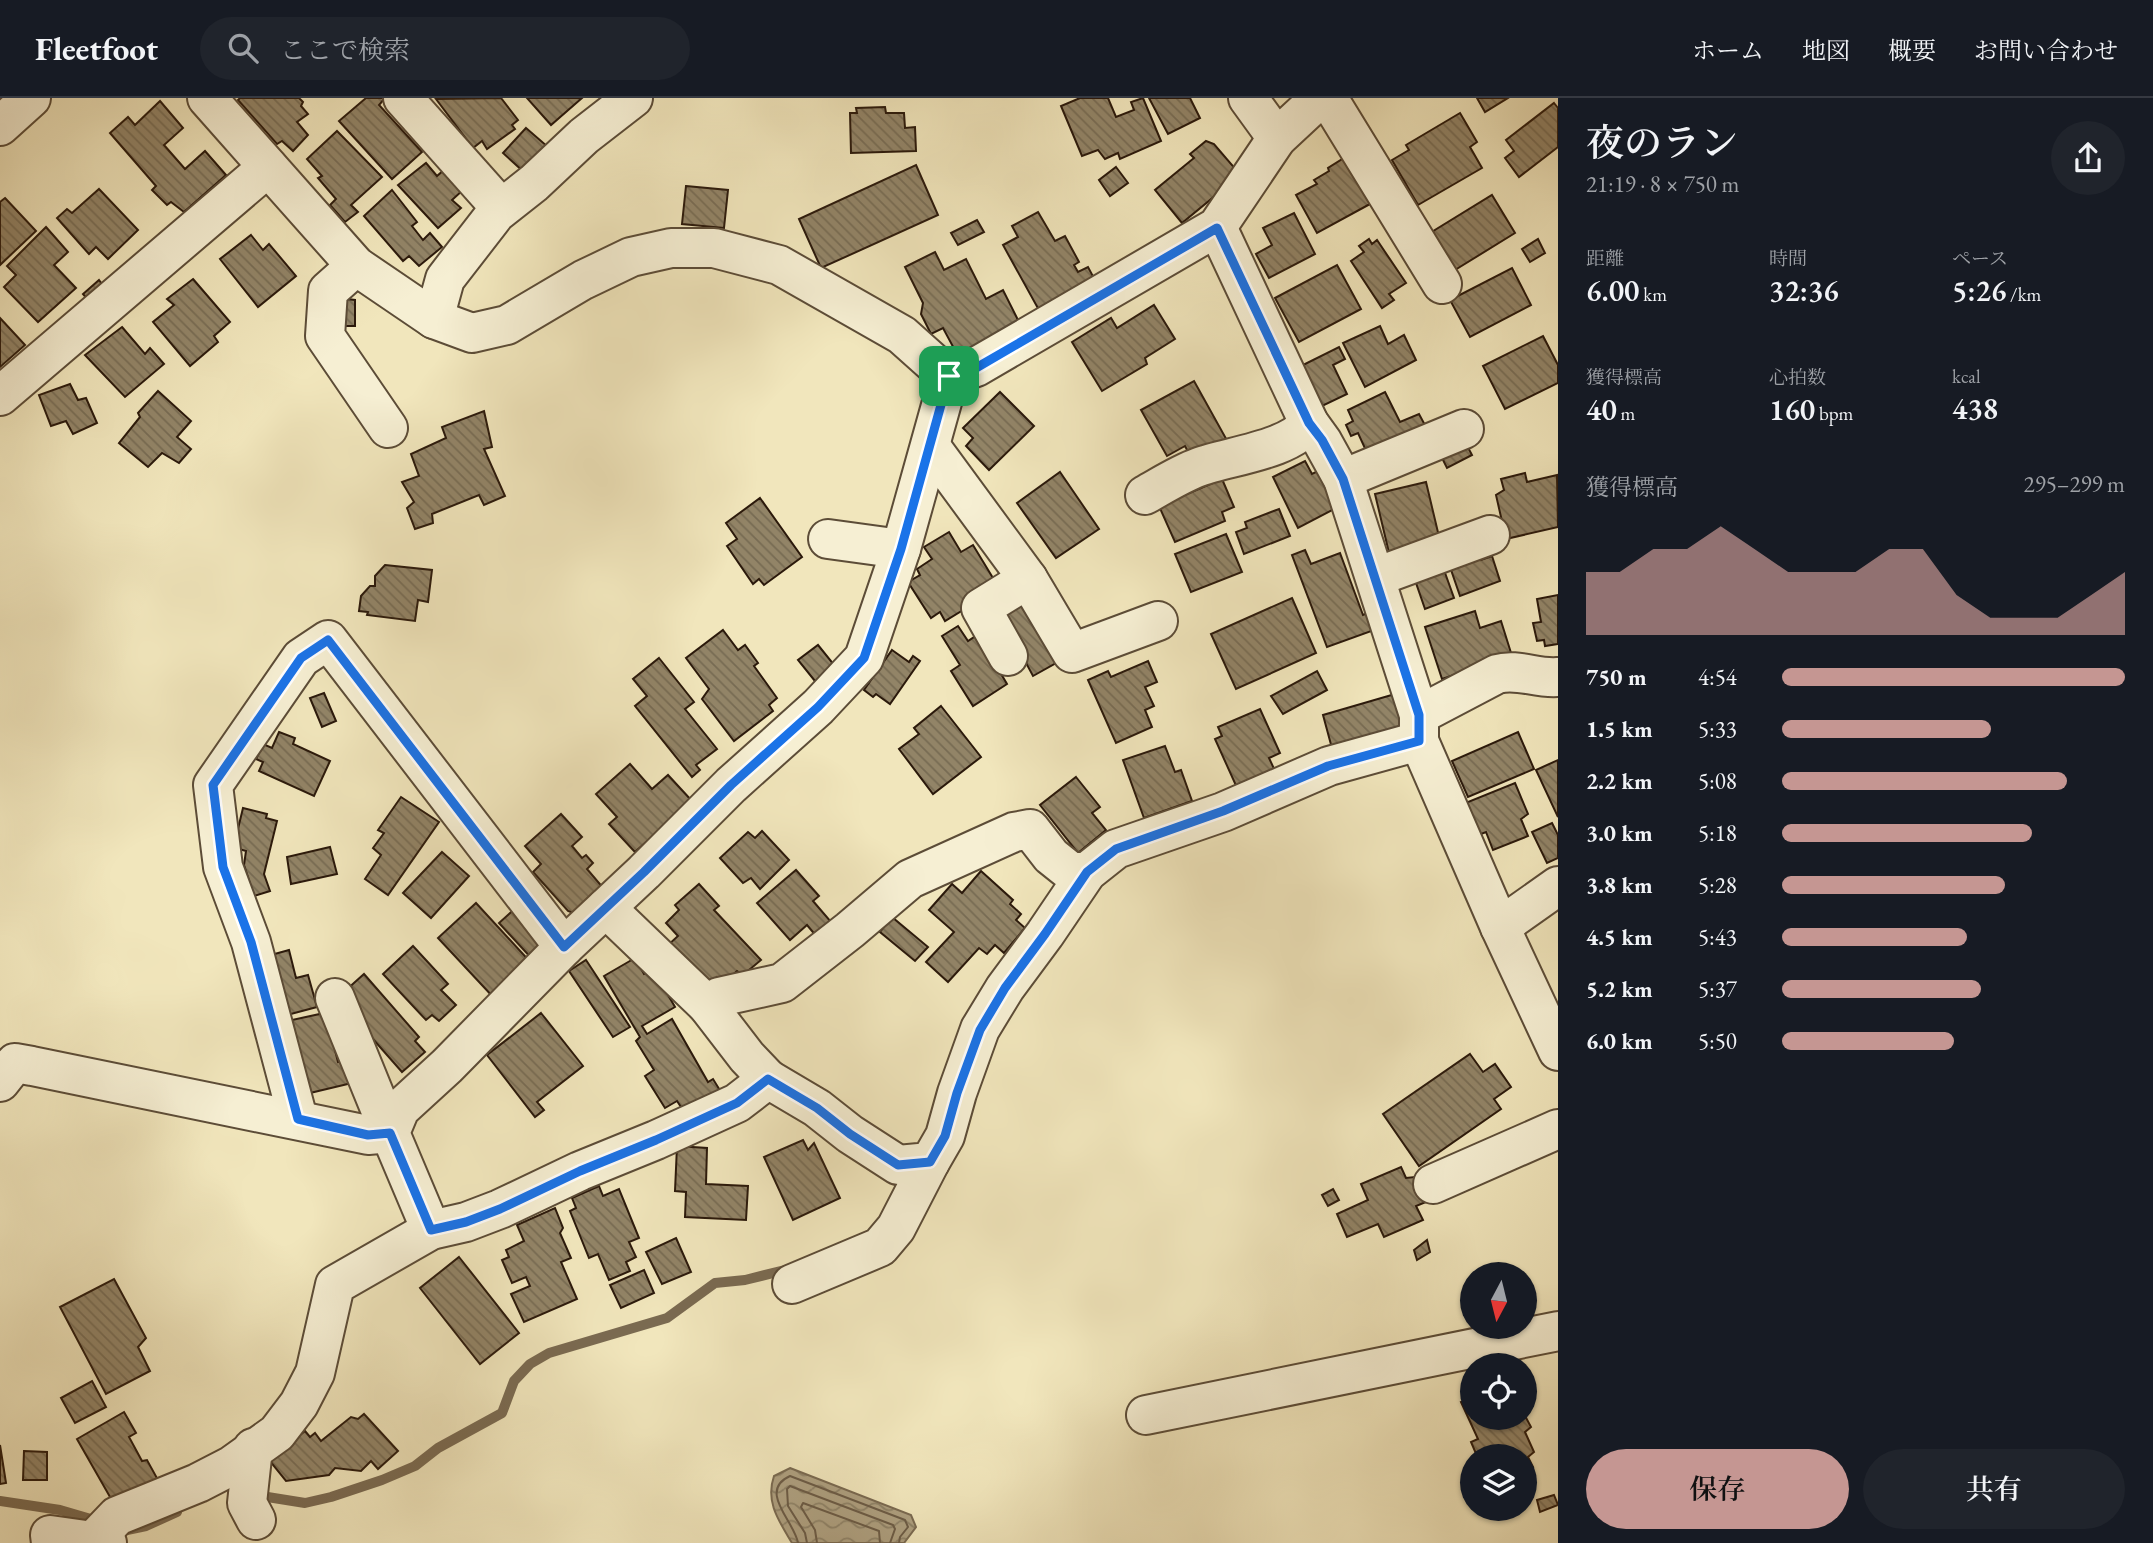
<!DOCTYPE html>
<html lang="ja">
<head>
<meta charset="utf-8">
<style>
	body { margin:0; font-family:"EB Garamond","Noto Serif JP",serif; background:#20242c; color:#f1f3f6; height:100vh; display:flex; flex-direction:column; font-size:26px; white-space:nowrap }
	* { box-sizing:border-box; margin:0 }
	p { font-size:23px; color:#9ea1a6 }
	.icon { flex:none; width:38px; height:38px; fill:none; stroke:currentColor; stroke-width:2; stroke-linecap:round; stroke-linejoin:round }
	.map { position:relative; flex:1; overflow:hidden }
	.details { display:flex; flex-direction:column; background:#171b24; width:595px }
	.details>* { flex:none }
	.needle { width:46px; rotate:187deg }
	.tools { position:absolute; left:1460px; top:1164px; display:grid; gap:14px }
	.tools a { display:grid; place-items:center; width:77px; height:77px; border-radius:50%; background:#171b24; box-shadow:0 2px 5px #0004; font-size:35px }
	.pin { position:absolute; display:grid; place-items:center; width:60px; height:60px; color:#fff; margin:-30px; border-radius:14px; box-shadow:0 4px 10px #0006 }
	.round { display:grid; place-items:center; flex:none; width:74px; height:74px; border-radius:37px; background:#20242c }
	.head { display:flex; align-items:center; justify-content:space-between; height:119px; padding:0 28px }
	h1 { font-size:38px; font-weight:600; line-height:52px }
	.figures { display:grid; grid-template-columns:repeat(3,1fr); gap:10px; height:119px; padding:7px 28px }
	.figures div { display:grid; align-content:center }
	.figures b { font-size:30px; font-weight:600 }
	.figures small { font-size:19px; font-weight:400 }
	.figures p { font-size:19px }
	.chart { height:196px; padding:14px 28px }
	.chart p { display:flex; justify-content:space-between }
	.chart svg { width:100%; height:126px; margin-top:7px; fill:#c59692; opacity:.7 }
	.primary-button { display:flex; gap:14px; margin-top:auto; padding:14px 28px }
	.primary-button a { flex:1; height:80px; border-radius:42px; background:#c59692; color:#111; font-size:28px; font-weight:600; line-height:80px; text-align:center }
	.primary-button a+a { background:#20242c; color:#f1f3f6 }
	ul { padding:0 28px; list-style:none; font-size:23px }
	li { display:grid; grid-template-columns:112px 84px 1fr; align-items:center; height:52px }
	li i { height:18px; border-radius:9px; background:#c59692 }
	header { display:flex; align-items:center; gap:42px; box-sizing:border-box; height:98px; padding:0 35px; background:#171b24; border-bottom:2px solid #363941 }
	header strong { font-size:33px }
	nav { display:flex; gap:38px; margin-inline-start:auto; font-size:24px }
	.search { width:490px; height:63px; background:#20242c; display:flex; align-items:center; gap:18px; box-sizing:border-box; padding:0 24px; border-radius:38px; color:#9ea1a6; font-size:26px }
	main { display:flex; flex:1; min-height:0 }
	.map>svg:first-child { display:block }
	.water { fill:url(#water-waves); stroke:#7a6a51; stroke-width:2 }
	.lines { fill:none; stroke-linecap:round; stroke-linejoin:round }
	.shore { stroke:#6c5c46; stroke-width:2 }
	.stream { stroke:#7a6a51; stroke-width:10 }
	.building { fill:url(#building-back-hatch); stroke:#2b190b; stroke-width:2 }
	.minor-casing { stroke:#5c4c37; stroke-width:42 }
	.minor { stroke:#f6efd3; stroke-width:38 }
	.route-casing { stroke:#fff; stroke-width:14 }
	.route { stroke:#1a73e8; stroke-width:9 }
</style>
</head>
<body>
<header>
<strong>Fleetfoot</strong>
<div class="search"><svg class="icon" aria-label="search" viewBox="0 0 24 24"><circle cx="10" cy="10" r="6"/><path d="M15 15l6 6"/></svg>ここで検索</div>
<nav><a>ホーム</a><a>地図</a><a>概要</a><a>お問い合わせ</a></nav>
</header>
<main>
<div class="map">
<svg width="1558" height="1445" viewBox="0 0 1558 1445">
	<defs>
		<pattern id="water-waves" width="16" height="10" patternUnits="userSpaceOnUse" patternTransform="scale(1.75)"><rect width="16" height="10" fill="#aea080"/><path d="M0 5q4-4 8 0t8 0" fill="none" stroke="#8e8267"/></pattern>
		<pattern id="building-back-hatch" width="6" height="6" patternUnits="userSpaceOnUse" patternTransform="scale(1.75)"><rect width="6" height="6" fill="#928467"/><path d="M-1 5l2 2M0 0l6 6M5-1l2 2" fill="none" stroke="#776b53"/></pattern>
	</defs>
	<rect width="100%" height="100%" fill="#f1e6bc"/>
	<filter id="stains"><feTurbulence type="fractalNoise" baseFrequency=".00286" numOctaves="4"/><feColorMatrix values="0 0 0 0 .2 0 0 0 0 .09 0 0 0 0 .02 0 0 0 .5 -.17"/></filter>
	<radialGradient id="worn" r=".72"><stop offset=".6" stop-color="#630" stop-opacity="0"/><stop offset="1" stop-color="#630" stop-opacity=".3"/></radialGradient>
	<!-- water -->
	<path class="water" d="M790 1370 911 1417 916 1429 904 1445H792C779 1423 765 1404 774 1378Z"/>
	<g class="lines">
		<!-- shore -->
		<g class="shore">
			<path d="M798 1445C795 1424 757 1393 790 1378L905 1422 908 1429 900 1439 899 1445"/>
			<path d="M807 1445 805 1435 788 1408 787 1391 790 1388 893 1427 895 1431 890 1445"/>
			<path d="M817 1445 815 1432 801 1409 803 1405 879 1433 880 1445"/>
		</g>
		<!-- stream -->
		<g class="stream">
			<path d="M255 1397 305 1405 331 1399 382 1382 415 1368 438 1350 502 1315 514 1283 530 1266 549 1255 667 1220 715 1185 745 1182 789 1171"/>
			<path d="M0 1403 60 1412 101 1424"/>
			<path d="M127 1432 146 1428 177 1414"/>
		</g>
	</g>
	<!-- building -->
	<g class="building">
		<path d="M240 0H299L303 4 301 8 308 16 297 24 308 37 293 53 282 43 277 46 238 2Z"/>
		<path d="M366 0H385L379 7 422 54 392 81 339 23Z"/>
		<path d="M501 0 518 22 512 27 515 31 487 51 482 43 473 50 436 1Z"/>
		<path d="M527 0H582L551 27Z"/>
		<path d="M1080 0H1108L1116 19 1134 12 1131 4 1143 0 1161 43 1120 61 1118 55 1105 61 1098 52 1082 58 1061 8Z"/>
		<path d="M1149 0H1190L1200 20 1168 36Z"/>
		<path d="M1477 0H1508L1485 14Z"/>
		<path d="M160 3 183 30 164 47 185 71 205 53 226 77 184 114 171 104 167 107 152 92 156 88 110 35 128 19 135 27Z"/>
		<path d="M1554 5 1558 10V49L1519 79 1505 60 1514 53 1506 42Z"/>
		<path d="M885 9 886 15H904L905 30 915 29 916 53 851 55 850 15H857L856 10Z"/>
		<path d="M1460 15 1477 44 1470 49 1482 70 1418 107 1392 62 1409 52 1406 47Z"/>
		<path d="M526 30 548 49 525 75 503 55Z"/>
		<path d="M337 33 382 79 351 107 358 114 345 124 330 107 336 101 318 80 322 78 307 61Z"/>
		<path d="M1206 43 1214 46 1238 74 1233 83 1182 125 1155 92 1194 60 1190 56Z"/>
		<path d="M1344 60 1370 106 1317 135 1296 97 1317 86 1314 82 1329 73 1328 70Z"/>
		<path d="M426 65 437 78 445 71 463 92 452 102 461 110 438 130 398 87Z"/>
		<path d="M916 67 938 117 821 170 799 121Z"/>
		<path d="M1116 69 1128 85 1110 98 1099 82Z"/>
		<path d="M686 88 728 92 724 130 682 126Z"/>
		<path d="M99 91 138 132 108 161 96 149 89 156 57 120 67 111 72 115Z"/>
		<path d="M392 92 417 124 412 128 423 142 430 135 442 149 419 168 409 158 403 163 364 118Z"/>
		<path d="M1492 97 1515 135 1455 172 1430 135Z"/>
		<path d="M5 100 36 133 0 167V104Z"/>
		<path d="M1038 114 1055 143 1065 138 1079 164 1074 167 1078 174 1088 169 1096 184 1040 214 1003 147 1018 139 1012 128Z"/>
		<path d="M1294 115 1315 156 1269 180 1256 156 1272 147 1263 130Z"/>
		<path d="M977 122 984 134 958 147 951 135Z"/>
		<path d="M46 129 68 154 54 167 76 190 38 224 4 189 16 177 7 168Z"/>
		<path d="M251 137 263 152 269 146 296 178 258 209 220 161Z"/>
		<path d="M1369 141 1372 146 1377 142 1406 185 1389 196 1394 202 1382 210 1351 163 1364 154 1359 148Z"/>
		<path d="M1538 141 1545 155 1530 164 1522 151Z"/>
		<path d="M935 154 944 172 966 161 986 201 1003 192 1020 226 958 258 943 230 931 236 921 216 923 205 905 169Z"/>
		<path d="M1337 167 1361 211 1299 244 1275 200Z"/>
		<path d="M1512 170 1531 207 1470 239 1450 202Z"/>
		<path d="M193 181 230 224 214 238 218 244 190 268 153 224 174 207 167 201Z"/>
		<path d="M99 182 105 190 90 204 83 196Z"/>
		<path d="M338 200 355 202V228H341Z"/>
		<path d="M1154 207 1175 241 1145 260 1147 266 1102 293 1072 244 1111 220 1117 230Z"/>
		<path d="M0 220 25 247 0 269Z"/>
		<path d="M1380 228 1388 246 1404 237 1416 262 1365 289 1343 245Z"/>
		<path d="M122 229 145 256 150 250 164 266 125 299 85 257Z"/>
		<path d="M1543 238 1558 267V285L1505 311 1483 268Z"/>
		<path d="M1339 249 1345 261 1333 267 1347 296 1320 309 1301 268Z"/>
		<path d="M1194 283 1229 346 1194 365 1185 348 1167 358 1141 312Z"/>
		<path d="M70 286 78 302 86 300 97 325 73 336 66 323 51 328 39 297Z"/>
		<path d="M158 293 191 323 177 339 191 351 179 365 162 355 148 369 119 345 140 319 138 315Z"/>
		<path d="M1000 294 1034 328 989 372 966 348 973 340 963 330Z"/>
		<path d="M1385 294 1400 324 1419 316 1426 329 1368 357 1358 335 1351 338 1346 327 1353 323 1348 312Z"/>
		<path d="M484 313 492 349 484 351 505 398 484 407 479 397 432 416 433 425 415 431 407 410 414 404 402 384 419 378 411 356 446 340 442 329Z"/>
		<path d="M1463 340 1472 357 1447 370 1438 352Z"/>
		<path d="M1305 363 1312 376 1318 373 1336 410 1298 430 1273 379Z"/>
		<path d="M1060 374 1099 431 1056 460 1017 405Z"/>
		<path d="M1525 375 1527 384 1557 377 1558 429 1506 441 1496 397 1504 392 1501 381Z"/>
		<path d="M1222 381 1234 409 1222 414 1225 423 1175 444 1159 408Z"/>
		<path d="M1426 384 1441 447 1390 459 1375 396Z"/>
		<path d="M760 400 802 459 764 487 759 481 753 486 727 448 737 441 726 425Z"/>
		<path d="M1279 411 1290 438 1244 456 1236 434 1247 430 1245 424Z"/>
		<path d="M949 434 961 454 973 447 999 490 945 523 940 514 931 520 908 484 920 477 917 471 932 461 924 449Z"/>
		<path d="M1226 436 1242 474 1191 494 1175 456Z"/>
		<path d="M1305 452 1311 466 1340 455 1363 517 1370 514 1377 531 1327 549 1292 457Z"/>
		<path d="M1478 452 1481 462 1492 458 1500 483 1460 498 1448 463Z"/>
		<path d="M385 467 432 472 428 504 418 502 415 523 367 517 368 514 359 513 361 498 370 488H375V478Z"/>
		<path d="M1444 472 1454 500 1425 511 1415 482Z"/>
		<path d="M1558 497V546L1545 548 1544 542 1537 543 1533 525 1541 524 1537 501Z"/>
		<path d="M1292 500 1316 555 1236 591 1211 536Z"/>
		<path d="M1025 506 1056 565 1033 578 1001 518Z"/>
		<path d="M1475 513 1480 530 1501 523 1512 558 1442 581 1425 529Z"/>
		<path d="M958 528 968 543 983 533 994 564 1007 586 973 608 951 573 960 567 942 538Z"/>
		<path d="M723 532 738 552 745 547 758 565 754 568 777 600 769 607 773 613 734 643 702 601 709 591 686 560Z"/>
		<path d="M818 547 839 573 819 588 798 562Z"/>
		<path d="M892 552 909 564 913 558 920 563 890 606 876 596 873 599 864 592Z"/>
		<path d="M659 560 694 604 685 611 717 651 696 667 700 672 692 679 635 608 647 598 633 581Z"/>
		<path d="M1148 563 1157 584 1145 589 1154 608 1145 612 1152 629 1116 645 1088 582 1108 573 1111 579Z"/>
		<path d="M1317 573 1327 592 1283 616 1271 598Z"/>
		<path d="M324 595 336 623 322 629 310 600Z"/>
		<path d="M1395 596 1405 634 1333 654 1323 617Z"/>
		<path d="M941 608 981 659 933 696 899 651 919 636 914 630Z"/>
		<path d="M1260 611 1280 655 1269 660 1276 675 1238 692 1215 641 1222 638 1218 629Z"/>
		<path d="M279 634 295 640 293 646 330 663 314 698 259 673 263 664 256 661 263 646 272 650Z"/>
		<path d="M1518 634 1534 671 1468 699 1452 663Z"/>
		<path d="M1165 648 1175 674 1181 672 1192 703 1144 720 1123 662Z"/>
		<path d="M1558 662V719L1536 672Z"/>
		<path d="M630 666 652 691 668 677 692 703 635 754 609 726 617 719 596 696Z"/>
		<path d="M1076 679 1100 709 1092 715 1106 732 1078 755 1040 707Z"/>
		<path d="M1515 685 1528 716 1521 721 1528 738 1493 752 1486 734 1476 738 1463 706Z"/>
		<path d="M401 699 439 724 388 797 365 781 381 757 373 750 384 735 378 732Z"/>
		<path d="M243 710 267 716 266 720 277 723 264 776 270 793 254 798 244 767 246 753 239 751 237 735Z"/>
		<path d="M561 716 582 739 572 748 582 760 586 757 593 765 587 771 604 791 576 816 568 813 533 774 541 766 525 748Z"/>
		<path d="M1552 725 1558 737V760L1547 765 1532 734Z"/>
		<path d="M762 733 789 762 760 791 751 780 743 785 720 760 748 734 755 740Z"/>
		<path d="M330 749 337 776 291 786 287 759Z"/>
		<path d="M442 754 469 778 431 820 403 795Z"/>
		<path d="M796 772 819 798 813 803 838 832 822 845 807 827 790 842 757 805Z"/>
		<path d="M981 773 1013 802 1010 806 1021 816 1016 822 1025 830 1004 855 995 847 987 856 979 850 948 884 926 864 954 834 929 812 952 786 962 795Z"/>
		<path d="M699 786 719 808 714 812 761 862 743 877 737 873 726 883 717 879 706 890 667 848 678 838 666 825 679 812 675 807Z"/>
		<path d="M476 805 533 867 495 901 438 840Z"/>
		<path d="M519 807 555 846 535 864 499 825Z"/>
		<path d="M892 819 928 849 915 863 880 834Z"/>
		<path d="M413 848 448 886 441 892 456 907 439 923 432 917 426 922 383 876Z"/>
		<path d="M289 852 296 880 308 877 317 909 287 917 271 857Z"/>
		<path d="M635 860 644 876 653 871 675 909 642 928 647 936 672 921 708 984 713 981 721 994 689 1021 677 1003 665 1010 645 978 654 972 636 943 640 939 604 878Z"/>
		<path d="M586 862 630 929 613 939 569 873Z"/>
		<path d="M364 876 419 939 415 943 425 954 402 974 357 923 345 893Z"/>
		<path d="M329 914 344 950 335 952 338 964 347 962 352 985 310 995 292 922Z"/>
		<path d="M541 915 583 968 537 1004 544 1012 535 1019 487 957Z"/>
		<path d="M1470 956 1483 974 1495 966 1511 989 1494 1001 1501 1011 1419 1068 1383 1016Z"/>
		<path d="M803 1042 808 1052 814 1045 840 1100 793 1122 764 1059Z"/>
		<path d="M677 1048 707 1050 706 1086 748 1088 746 1122 685 1119 686 1094 675 1093Z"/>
		<path d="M1401 1069 1406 1080 1415 1079 1426 1104 1416 1108 1423 1122 1384 1139 1378 1126 1347 1139 1337 1116 1368 1102 1361 1086Z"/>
		<path d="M599 1088 603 1098 619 1091 639 1140 629 1144 636 1159 626 1164 630 1173 609 1182 598 1156 589 1160 570 1113 576 1110 572 1100Z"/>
		<path d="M1333 1091 1339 1102 1328 1108 1322 1097Z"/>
		<path d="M555 1110 563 1130 560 1135 571 1160 561 1164 577 1201 524 1224 511 1196 530 1188 526 1179 512 1185 502 1162 509 1159 506 1152 524 1143 517 1127Z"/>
		<path d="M676 1140 691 1174 662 1186 646 1154Z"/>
		<path d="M1427 1142 1430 1154 1417 1162 1414 1152Z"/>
		<path d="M459 1159 519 1235 480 1266 420 1190Z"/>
		<path d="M644 1172 654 1195 621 1210 610 1187Z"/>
		<path d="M114 1181 146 1240 138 1249 150 1273 106 1296 60 1209Z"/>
		<path d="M92 1283 106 1309 75 1325 61 1300Z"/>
		<path d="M1472 1300V1320H1524V1316L1531 1329 1525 1334 1534 1354 1528 1359 1533 1369 1524 1373V1358H1477L1471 1344 1478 1341 1461 1304Z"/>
		<path d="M124 1314 136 1335 129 1339 142 1363 147 1362 158 1382 114 1406 77 1341Z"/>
		<path d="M364 1316 398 1353 378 1371 371 1363 361 1373 335 1370 329 1377 286 1383 269 1362 305 1333 310 1339 315 1335 321 1343 351 1319 358 1321Z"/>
		<path d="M0 1347 6 1385 0 1386Z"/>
		<path d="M24 1353 47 1354V1382H23Z"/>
		<path d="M1554 1397 1558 1407 1540 1414 1537 1402Z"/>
	</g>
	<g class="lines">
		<!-- minor casing -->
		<g class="minor-casing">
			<g id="minor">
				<path d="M207 0 356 168 434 221 472 235 507 227 583 182 631 159 671 150H714L779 167 902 237 949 279"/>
				<path d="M403 0 501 110"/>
				<path d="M1248 0 1277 40"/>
				<path d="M1328 0 1442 186"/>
				<path d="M0 28 31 0"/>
				<path d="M1217 129 1309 325 1322 343 1343 381 1419 617V643L1500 829 1558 953"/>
				<path d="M356 168 328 193 325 238 388 330"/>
				<path d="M434 221 445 181 496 115 534 85 584 38 633 0"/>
				<path d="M949 279 976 269 1217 129 1277 40 1320 0"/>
				<path d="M0 298 268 69"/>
				<path d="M931 349 1028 481 1072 555 1158 523"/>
				<path d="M1343 381 1464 331"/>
				<path d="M1145 397C1163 387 1180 376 1199 369 1229 358 1290 352 1309 325"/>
				<path d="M828 441 901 451"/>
				<path d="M1376 479 1490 437"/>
				<path d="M1008 558 981 510 1028 481"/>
				<path d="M1419 617 1497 576C1518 570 1536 581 1558 579"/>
				<path d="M606 810 707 907 747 959 768 981"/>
				<path d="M1500 829 1558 788"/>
				<path d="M707 907 719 899 782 885 850 832 910 781 1014 734 1030 731 1051 758 1071 774H1087"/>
				<path d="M0 984 15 965 32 968 368 1037 390 1035 335 900"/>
				<path d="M298 1021 251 844 223 769 213 687 301 560 328 542 564 849"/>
				<path d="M1433 1086 1558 1031"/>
				<path d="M431 1132 390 1035 400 1011 447 968 564 849 644 774 731 687 818 609 864 560 901 451 949 279"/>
				<path d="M792 1186 880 1149 896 1130 930 1064"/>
				<path d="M1146 1317 1558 1233"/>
				<path d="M253 1350 247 1405 256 1422"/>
				<path d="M93 1443 117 1418 198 1385 231 1368 277 1335 299 1306 315 1275 335 1187 431 1132 466 1124 500 1111 580 1073 656 1042 737 1005 768 981 817 1010 850 1036 898 1067 930 1064 945 1038 957 995 980 931 1005 890 1045 836 1087 774 1116 751 1223 714 1329 668 1419 643"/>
				<path d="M51 1445 50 1437 107 1445"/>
			</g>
		</g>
		<!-- minor -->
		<use href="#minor" class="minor"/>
	</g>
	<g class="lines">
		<!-- route casing -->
		<g class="route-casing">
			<path id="route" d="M1217 130 1309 325 1322 342 1343 381 1419 617V643L1328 668 1223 713 1116 751 1087 774 1045 836 1005 890 980 932 957 995 945 1038 930 1064 898 1067 850 1036 817 1010 768 981 737 1005 656 1042 580 1073 500 1111 466 1124 431 1132 390 1035 368 1037 298 1021 251 844 223 769 213 687 301 560 328 542 564 849 644 774 731 687 818 609 864 560 901 451 949 278 976 270Z"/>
		</g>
		<!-- route -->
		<use href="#route" class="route"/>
	</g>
	<rect width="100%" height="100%" filter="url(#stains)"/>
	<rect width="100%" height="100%" fill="url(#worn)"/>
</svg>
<div class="tools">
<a><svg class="needle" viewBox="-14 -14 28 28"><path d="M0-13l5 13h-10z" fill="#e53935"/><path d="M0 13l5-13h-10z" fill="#9ea1a6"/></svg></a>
<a><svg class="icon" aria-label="locate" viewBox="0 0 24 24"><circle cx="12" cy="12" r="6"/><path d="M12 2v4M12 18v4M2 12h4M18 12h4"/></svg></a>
<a><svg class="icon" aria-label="layers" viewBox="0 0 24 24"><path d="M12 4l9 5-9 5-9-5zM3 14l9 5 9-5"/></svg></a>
</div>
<div class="pin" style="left:949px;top:278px;background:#1e9e55"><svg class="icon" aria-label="arrive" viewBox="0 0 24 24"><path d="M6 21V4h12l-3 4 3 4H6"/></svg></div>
</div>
<section class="details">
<div class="head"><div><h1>夜のラン</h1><p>21:19 · 8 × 750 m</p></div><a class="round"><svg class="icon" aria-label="share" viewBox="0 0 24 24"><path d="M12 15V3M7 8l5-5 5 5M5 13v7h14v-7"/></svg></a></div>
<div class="figures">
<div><p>距離</p><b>6.00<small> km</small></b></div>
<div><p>時間</p><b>32:36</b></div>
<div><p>ペース</p><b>5:26<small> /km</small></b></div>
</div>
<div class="figures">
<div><p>獲得標高</p><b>40<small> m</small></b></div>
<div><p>心拍数</p><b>160<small> bpm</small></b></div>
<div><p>kcal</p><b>438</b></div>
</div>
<div class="chart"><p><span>獲得標高</span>295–299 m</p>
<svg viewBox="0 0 160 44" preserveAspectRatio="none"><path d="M0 44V22L10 22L20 14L30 14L40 6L50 14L60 22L70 22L80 22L90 14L100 14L110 30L120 38L130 38L140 38L150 30L160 22V44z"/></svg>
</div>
<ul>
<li><b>750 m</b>4:54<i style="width:100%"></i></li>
<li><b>1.5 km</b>5:33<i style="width:61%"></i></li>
<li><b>2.2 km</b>5:08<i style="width:83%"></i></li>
<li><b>3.0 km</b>5:18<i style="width:73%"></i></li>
<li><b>3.8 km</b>5:28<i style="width:65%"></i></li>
<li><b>4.5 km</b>5:43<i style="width:54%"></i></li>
<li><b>5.2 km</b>5:37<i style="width:58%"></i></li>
<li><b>6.0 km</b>5:50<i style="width:50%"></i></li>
</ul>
<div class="primary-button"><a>保存</a><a>共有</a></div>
</section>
</main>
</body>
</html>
